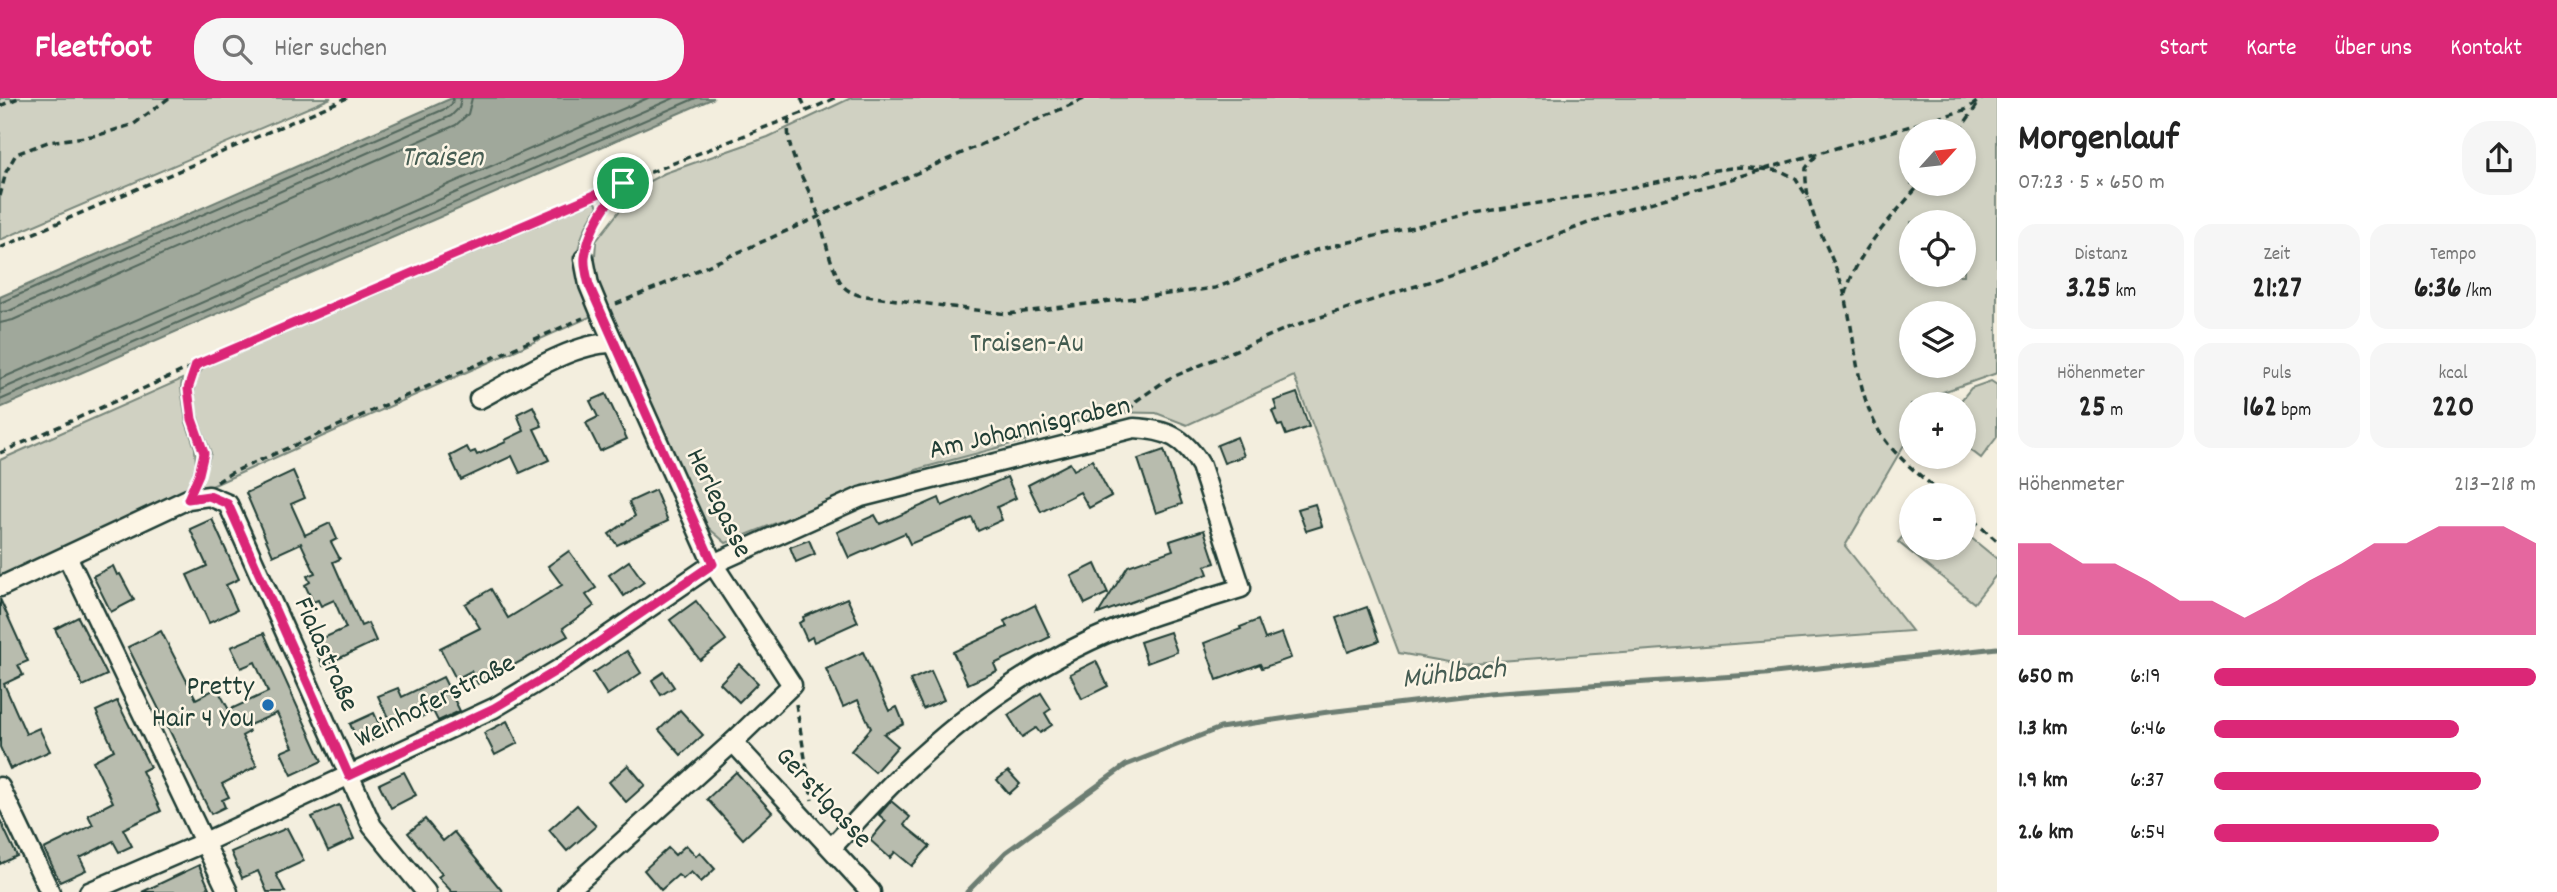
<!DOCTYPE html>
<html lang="de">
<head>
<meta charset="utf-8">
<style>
	body { margin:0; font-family:Dekko,sans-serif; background:#f6f6f6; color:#222; height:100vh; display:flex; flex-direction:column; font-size:26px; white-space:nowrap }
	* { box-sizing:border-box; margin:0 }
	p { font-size:23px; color:#767676 }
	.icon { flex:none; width:38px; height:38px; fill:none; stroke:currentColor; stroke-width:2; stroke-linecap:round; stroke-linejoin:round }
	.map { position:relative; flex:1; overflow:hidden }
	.panel { display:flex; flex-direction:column; background:#fff; width:560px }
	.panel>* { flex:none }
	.needle { width:46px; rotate:63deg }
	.controls { position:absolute; left:1899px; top:21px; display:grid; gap:14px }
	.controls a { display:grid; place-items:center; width:77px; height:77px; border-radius:50%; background:#fff; box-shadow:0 4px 10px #0003; font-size:35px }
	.pin { position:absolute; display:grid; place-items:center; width:60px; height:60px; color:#fff; margin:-30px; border:4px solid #fff; border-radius:50%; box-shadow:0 2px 7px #0007 }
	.round { display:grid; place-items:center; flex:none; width:74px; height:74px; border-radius:28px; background:#f6f6f6 }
	.headline { display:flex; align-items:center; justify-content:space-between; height:119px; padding:0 21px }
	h1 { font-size:38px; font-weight:700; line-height:52px }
	.stats { display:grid; grid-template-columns:repeat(3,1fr); gap:10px; height:119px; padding:7px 21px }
	.stats div { display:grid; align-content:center; border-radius:18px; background:#f6f6f6; text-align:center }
	.stats b { font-size:30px; font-weight:700 }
	.stats small { font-size:19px; font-weight:400 }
	.stats p { font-size:19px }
	.chart { height:196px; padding:14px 21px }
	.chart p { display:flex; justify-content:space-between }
	.chart svg { width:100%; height:126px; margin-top:7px; fill:#db2777; opacity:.7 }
	ul { padding:0 21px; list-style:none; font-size:23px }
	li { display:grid; grid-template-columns:112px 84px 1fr; align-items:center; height:52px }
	li i { height:18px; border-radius:9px; background:#db2777 }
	header { display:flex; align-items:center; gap:42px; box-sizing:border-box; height:98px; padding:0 35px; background:#db2777; color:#fff }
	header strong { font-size:33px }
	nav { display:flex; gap:38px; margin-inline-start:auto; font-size:24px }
	.search { width:490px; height:63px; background:#f6f6f6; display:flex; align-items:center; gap:18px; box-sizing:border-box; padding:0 24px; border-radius:28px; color:#767676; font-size:26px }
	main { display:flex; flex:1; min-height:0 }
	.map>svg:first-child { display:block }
	.green { fill:#d0d1c2; stroke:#78877b; stroke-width:2; fill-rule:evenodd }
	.water { fill:#a0a89b; stroke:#6c7d72; stroke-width:2 }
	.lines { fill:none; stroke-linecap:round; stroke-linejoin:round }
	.shore { stroke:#53685d; stroke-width:2 }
	.stream { stroke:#6c7d72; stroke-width:5 }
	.building { fill:#b8bcae; stroke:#1f3d34; stroke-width:2 }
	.street-casing { stroke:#1f3d34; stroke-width:23 }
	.path { stroke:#1f3d34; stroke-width:3.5; stroke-dasharray:7 5; stroke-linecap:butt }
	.street { stroke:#fcf5e5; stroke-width:18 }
	.route-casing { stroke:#fff; stroke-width:14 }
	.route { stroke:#db2777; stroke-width:9 }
	.poi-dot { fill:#1f6fb2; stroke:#fcf5e5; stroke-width:2.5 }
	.labels { text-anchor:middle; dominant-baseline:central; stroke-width:5; stroke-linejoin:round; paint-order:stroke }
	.park-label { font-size:28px; fill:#425b50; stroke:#fcf5e5 }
	.street-label { font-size:28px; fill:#1f3d34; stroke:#fcf5e5 }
	.poi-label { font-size:28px; fill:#1f3d34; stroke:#fcf5e5; text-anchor:end }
	.water-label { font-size:30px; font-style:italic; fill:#465d53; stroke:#fcf5e5 }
</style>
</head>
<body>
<header>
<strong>Fleetfoot</strong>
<div class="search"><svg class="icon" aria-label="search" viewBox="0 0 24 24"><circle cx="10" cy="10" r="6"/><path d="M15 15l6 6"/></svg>Hier suchen</div>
<nav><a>Start</a><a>Karte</a><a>Über uns</a><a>Kontakt</a></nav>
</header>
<main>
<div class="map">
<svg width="1997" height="794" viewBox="0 0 1997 794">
	<rect width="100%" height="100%" fill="#f3eede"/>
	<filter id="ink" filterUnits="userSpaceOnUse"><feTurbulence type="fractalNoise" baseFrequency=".0143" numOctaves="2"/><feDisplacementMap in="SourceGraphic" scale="14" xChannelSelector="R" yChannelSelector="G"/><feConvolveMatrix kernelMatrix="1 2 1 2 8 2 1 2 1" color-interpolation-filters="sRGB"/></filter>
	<g filter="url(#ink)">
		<!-- green -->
		<g class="green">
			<path d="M0 0H331L0 142Z"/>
			<path d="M851 0H1997V275L1934 297 1928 306H1911V335L1845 448 1912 533 1459 566 1399 555 1294 278 1187 327 1156 315 1102 314 1031 341 922 370 828 404 726 445 705 427 604 213 594 173 596 143 638 89 665 75 768 39ZM1911 33H1964V86H1911ZM1911 124H1964V177H1911ZM1911 215H1964V268H1911Z"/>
			<path d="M595 103 598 108C570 149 573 174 592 218L196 395 211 355C201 329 183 295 203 270Z"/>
			<path d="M182 281 181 290 186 324 195 350 196 366 186 399 0 479V362Z"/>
			<path d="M1991 283 1997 287V339L1981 360 1964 347V306H1958L1971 290Z"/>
			<path d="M1911 428V450H1964V434L1997 461V476L1974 505 1898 444Z"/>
		</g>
		<!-- water -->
		<path class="water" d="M452 0H714L0 310V199Z"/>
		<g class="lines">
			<!-- shore -->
			<g class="shore">
				<path d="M0 205 447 10 452 6 453 0"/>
				<path d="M0 214 9 213 451 18 459 10 461 0"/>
				<path d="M0 225 13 222 456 27 468 16 472 0"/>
				<path d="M0 281 648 0"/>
				<path d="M0 292 674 0"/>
				<path d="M0 302 696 0"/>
			</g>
			<!-- stream -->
			<path class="stream" d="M967 794 1006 754 1126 667 1220 630 1328 614 1488 595 1765 576 1997 550"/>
		</g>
		<!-- building -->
		<g class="building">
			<path d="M1297 295 1309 329 1286 337 1282 327 1278 328 1272 313 1277 312 1274 303Z"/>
			<path d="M606 296 627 341 600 353 586 325 598 319 590 303Z"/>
			<path d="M533 308 542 328 534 331 549 362 520 375 512 358 461 382 450 358 467 349 470 355 475 353 477 357 506 344 505 342 524 333 517 316Z"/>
			<path d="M1237 339 1244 358 1224 365 1217 347Z"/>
			<path d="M1164 352 1182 406 1156 415 1138 361Z"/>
			<path d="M1092 362 1111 398 1089 410 1080 394 1041 414 1028 387 1070 365 1074 372Z"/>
			<path d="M293 373 305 400 291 406 305 437 330 425 337 441 331 444 340 461 333 464 361 528 368 525 376 543 323 568 312 545 346 530 334 502 321 508 318 502 313 504 305 487 310 484 307 478 315 475 301 445 273 458 246 395Z"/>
			<path d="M1007 379 1016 400 997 409 1002 422 978 433 972 420 910 446 905 435 849 460 837 434 875 417 880 426 939 400 942 408Z"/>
			<path d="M655 392 668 423 617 447 609 436 635 418 629 404Z"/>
			<path d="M1315 406 1322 428 1306 433 1298 411Z"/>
			<path d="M212 421 239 481 226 487 237 512 209 525 187 477 207 468 190 431Z"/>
			<path d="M1204 432 1215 465 1205 468 1208 476 1098 516 1128 468 1173 452 1170 443Z"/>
			<path d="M809 442 815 456 796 464 790 449Z"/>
			<path d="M569 453 596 490 586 497 594 508 563 530 568 538 478 586 471 573 456 581 440 550 480 530 465 506 491 491 508 520 562 487 548 468Z"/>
			<path d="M629 463 644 484 624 498 609 477Z"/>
			<path d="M1095 466 1108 495 1085 506 1071 478Z"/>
			<path d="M113 468 117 477 120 476 134 502 111 514 93 478Z"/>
			<path d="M847 500 858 524 814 544 812 539 807 542 799 525 804 522 803 519Z"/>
			<path d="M0 501 28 563 18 567 23 577 4 586 26 636 39 630 50 653 10 671 0 649Z"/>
			<path d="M696 503 726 542 700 562 670 522Z"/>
			<path d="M1035 507 1050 539 994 566 997 573 968 586 953 554 1007 529 1004 523Z"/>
			<path d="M1367 509 1379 543 1348 554 1336 520Z"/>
			<path d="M78 519 107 577 83 588 55 531Z"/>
			<path d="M1258 522 1265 541 1282 535 1291 560 1262 570 1260 566 1217 582 1204 545 1241 531 1240 529Z"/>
			<path d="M161 533 196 601 217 590 229 612 268 594 255 564 241 570 231 549 264 535 322 663 292 677 281 654 293 649 277 615 247 628 249 634 242 638 257 668 222 686 229 699 222 702 225 709 211 716 128 549Z"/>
			<path d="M1170 534 1177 554 1147 565 1140 544Z"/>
			<path d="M627 553 641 575 607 597 593 575Z"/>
			<path d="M863 554 889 613 897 609 904 626 884 636 898 648 875 674 851 653 871 630 858 602 843 609 826 571Z"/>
			<path d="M1096 563 1108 588 1082 601 1070 576Z"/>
			<path d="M739 566 758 585 739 604 720 585Z"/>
			<path d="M931 573 944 602 923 611 910 582Z"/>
			<path d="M664 574 674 589 661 597 652 582Z"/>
			<path d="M443 579 460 613 438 623 433 613 421 619 416 610 389 622 378 598 398 590 402 599Z"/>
			<path d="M1041 595 1051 611 1045 615 1052 627 1040 635 1036 630 1022 639 1008 617Z"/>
			<path d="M117 603 150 669 142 673 161 713 123 731 132 748 119 754 113 743 80 760 86 772 60 784 44 751 93 727 88 717 113 704 93 663 114 652 96 613Z"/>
			<path d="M680 612 703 637 681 657 659 632Z"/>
			<path d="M374 615 384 637 360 648 350 626Z"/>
			<path d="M507 623 518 645 495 657 484 635Z"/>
			<path d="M628 667 645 687 626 704 609 684Z"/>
			<path d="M1008 673 1020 686 1009 696 997 682Z"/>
			<path d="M404 674 416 697 391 710 379 686Z"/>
			<path d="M736 674 772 714 743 741 707 701Z"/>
			<path d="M891 703 910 719 904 727 930 748 912 768 895 754 890 760 870 742 886 723 879 717Z"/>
			<path d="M339 707 354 741 328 753 312 719Z"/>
			<path d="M577 707 596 728 567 753 549 732Z"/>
			<path d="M425 721 443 743 454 734 503 794H452L438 779 442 776 408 735Z"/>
			<path d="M0 722 17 758 0 766Z"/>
			<path d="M287 730 304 763 276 776 285 794H267L258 773 242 780 231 754Z"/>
			<path d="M686 747 696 758 700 754 715 771 701 784 691 774 683 781 678 777 661 792 644 772 668 750 675 757Z"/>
			<path d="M199 767 209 790 201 794H142Z"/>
		</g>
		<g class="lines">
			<!-- street casing -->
			<g class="street-casing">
				<g id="street">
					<path d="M479 301C516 282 572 244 614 245"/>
					<path d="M67 458 228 794"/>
					<path d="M0 489 188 401 209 398 228 406 372 728 426 794"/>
					<path d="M733 644 871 794"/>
					<path d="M0 689 50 794"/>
					<path d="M89 794 205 744 494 610 561 570 713 466 861 399 1134 330C1168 332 1184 339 1201 368L1241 490C1200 503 1158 514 1119 530 1044 560 977 607 918 661 887 688 860 720 832 749"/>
					<path d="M567 794 733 644 792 587 713 466 603 221 589 187 584 161"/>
				</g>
			</g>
			<!-- path -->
			<g class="path">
				<path d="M801 0 807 13"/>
				<path d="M0 8 18 0"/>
				<path d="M789 20C784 56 806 81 817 113 825 136 828 163 841 185 845 192 851 194 858 197L1007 216 1215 190 1316 152 1409 130 1474 115 1605 95 1708 73 1740 69 1781 73 1795 80 1808 100"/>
				<path d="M1959 33 1978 6"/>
				<path d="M1816 58 1806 70C1803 116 1835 155 1845 198 1856 243 1855 291 1879 333 1895 359 1921 378 1944 397"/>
				<path d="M0 98 6 74 16 56 48 44 99 37 134 26 169 0"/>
				<path d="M589 146C595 123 607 104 622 86"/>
				<path d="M0 150 347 0"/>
				<path d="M1846 196C1856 153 1893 119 1920 86"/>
				<path d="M616 206 703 170 1086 0"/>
				<path d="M196 267 188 291 192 321 204 355 196 382"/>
				<path d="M1129 313 1136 303 1168 281 1290 229 1471 170 1609 117 1965 12 1983 0"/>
				<path d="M0 355 209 261 623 85 807 13 835 0"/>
				<path d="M217 384 231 375 583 220"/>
				<path d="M1964 414 1997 443"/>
				<path d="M796 606 812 702"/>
			</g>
			<!-- street -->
			<use href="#street" class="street"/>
		</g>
	</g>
	<g class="lines" filter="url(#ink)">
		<!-- route casing -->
		<g class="route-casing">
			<path id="route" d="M623 85C605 106 589 130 585 159 584 168 587 178 589 187L713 466 561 570 494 610 349 678 228 406 209 398 188 401 199 376 204 355 192 321 188 291 196 267Z"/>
		</g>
		<!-- route -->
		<use href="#route" class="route"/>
	</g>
	<!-- markers -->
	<circle class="poi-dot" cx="268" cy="607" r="7"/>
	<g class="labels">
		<!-- park labels -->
		<g class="park-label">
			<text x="1027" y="248">Traisen-Au</text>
		</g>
		<!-- street labels -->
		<g class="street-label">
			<text transform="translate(1030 332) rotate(-13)">Am Johannisgraben</text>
			<text transform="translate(717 406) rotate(64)">Herlegasse</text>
			<text transform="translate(324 557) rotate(66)">Fialastraße</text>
			<text transform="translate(436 605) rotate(-27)">Weinhoferstraße</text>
			<text transform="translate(822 701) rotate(47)">Gerstlgasse</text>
		</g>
		<!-- poi labels -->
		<g class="poi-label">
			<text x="254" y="591">Pretty<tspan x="254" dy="32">Hair 4 You</tspan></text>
		</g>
		<!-- water labels -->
		<g class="water-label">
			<text x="442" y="61">Traisen</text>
			<text transform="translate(1454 578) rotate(-6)">Mühlbach</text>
		</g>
	</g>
</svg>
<div class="controls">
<a><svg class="needle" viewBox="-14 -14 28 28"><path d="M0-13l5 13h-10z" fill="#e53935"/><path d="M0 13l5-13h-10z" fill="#767676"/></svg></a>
<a><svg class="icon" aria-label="locate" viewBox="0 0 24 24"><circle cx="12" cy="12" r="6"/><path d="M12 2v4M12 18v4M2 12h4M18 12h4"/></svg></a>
<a><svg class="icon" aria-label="layers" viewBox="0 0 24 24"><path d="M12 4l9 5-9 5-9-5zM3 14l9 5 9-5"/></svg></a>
<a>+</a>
<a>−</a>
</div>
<div class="pin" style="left:623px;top:85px;background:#1e9e55"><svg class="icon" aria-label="arrive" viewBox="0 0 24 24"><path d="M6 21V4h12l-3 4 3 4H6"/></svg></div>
</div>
<section class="panel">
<div class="headline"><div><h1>Morgenlauf</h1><p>07:23 · 5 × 650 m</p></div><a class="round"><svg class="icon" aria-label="share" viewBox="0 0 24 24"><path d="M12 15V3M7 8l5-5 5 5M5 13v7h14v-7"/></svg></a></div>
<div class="stats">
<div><p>Distanz</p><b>3.25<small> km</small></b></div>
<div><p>Zeit</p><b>21:27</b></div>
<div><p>Tempo</p><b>6:36<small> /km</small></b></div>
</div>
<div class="stats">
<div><p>Höhenmeter</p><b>25<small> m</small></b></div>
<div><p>Puls</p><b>162<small> bpm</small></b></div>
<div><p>kcal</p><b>220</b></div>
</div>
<div class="chart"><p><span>Höhenmeter</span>213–218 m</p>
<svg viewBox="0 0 160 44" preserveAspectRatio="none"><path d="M0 44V12L10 12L20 19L30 19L40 25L50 32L60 32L70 38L80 32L90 25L100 19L110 12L120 12L130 6L140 6L150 6L160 12V44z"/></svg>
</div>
<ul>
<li><b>650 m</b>6:19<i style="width:100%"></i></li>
<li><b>1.3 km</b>6:46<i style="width:76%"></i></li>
<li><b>1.9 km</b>6:37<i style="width:83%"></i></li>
<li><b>2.6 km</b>6:54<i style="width:70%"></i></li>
</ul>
</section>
</main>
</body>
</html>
